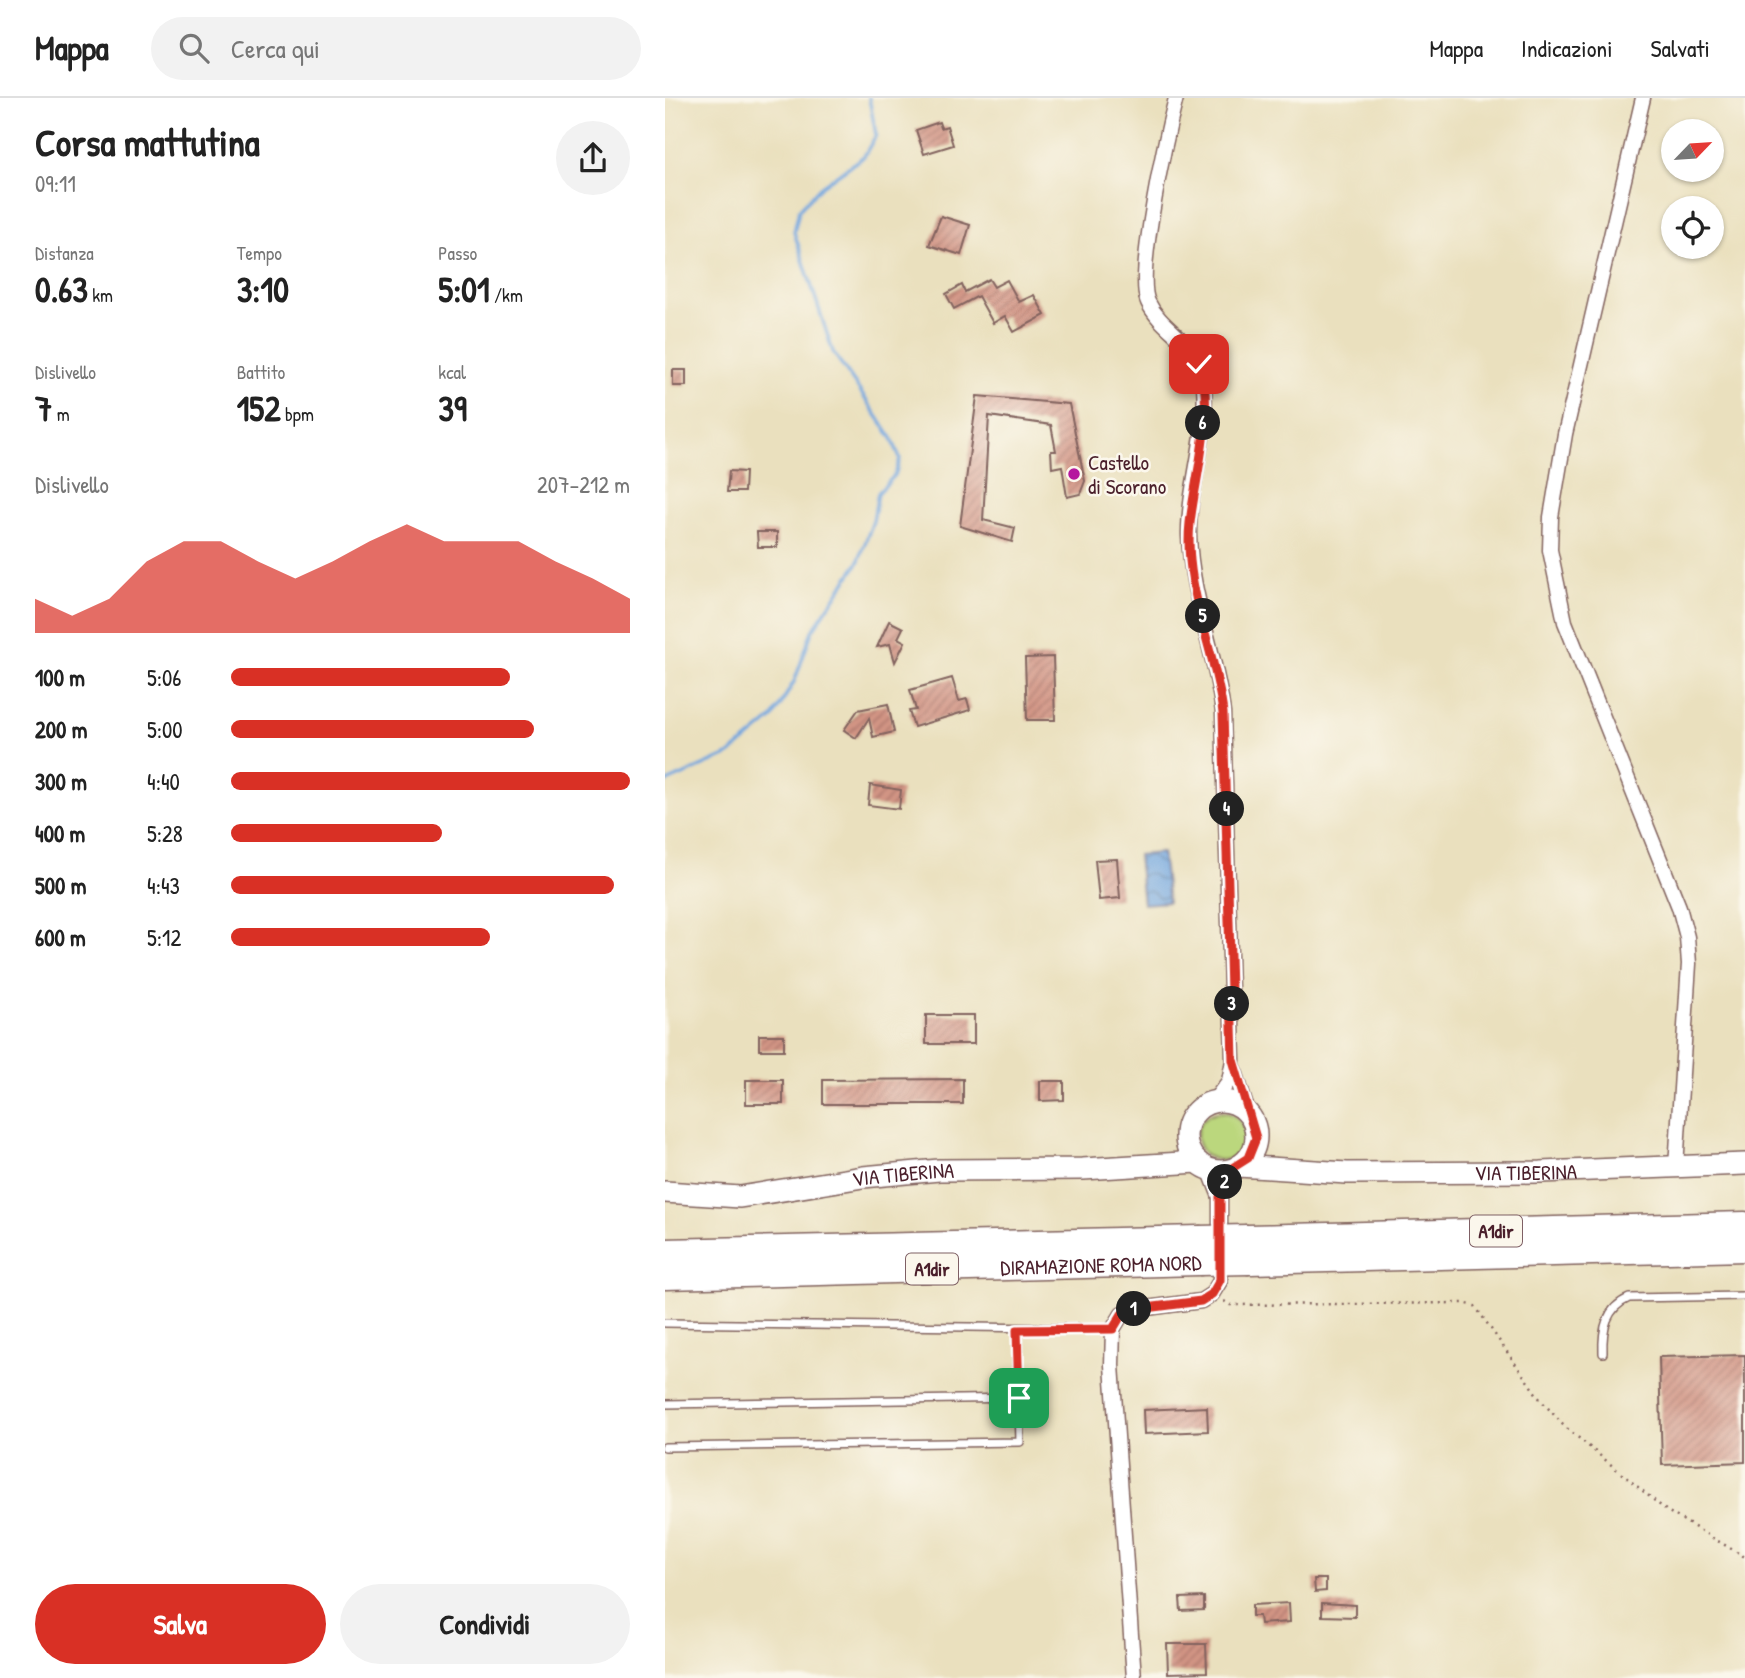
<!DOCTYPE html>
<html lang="it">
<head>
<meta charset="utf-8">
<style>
	body { margin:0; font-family:"Patrick Hand",sans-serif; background:#f2f2f2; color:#222; height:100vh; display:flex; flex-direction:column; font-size:26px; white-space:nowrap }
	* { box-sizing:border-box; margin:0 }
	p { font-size:23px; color:#767676 }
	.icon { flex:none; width:38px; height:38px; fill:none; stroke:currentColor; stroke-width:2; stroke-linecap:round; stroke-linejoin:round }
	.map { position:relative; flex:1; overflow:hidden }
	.drawer { display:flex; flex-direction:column; background:#fff; width:665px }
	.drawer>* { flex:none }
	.needle { width:46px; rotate:65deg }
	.fabs { position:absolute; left:996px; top:21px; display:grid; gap:14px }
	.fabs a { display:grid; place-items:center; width:63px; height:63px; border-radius:50%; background:#fff; box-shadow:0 2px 5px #0004; font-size:35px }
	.pin { position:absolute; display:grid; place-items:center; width:60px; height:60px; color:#fff; margin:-30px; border-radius:14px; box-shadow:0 4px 10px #0006 }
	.km { position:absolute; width:35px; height:35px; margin:-18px; border-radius:50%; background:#222; color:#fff; font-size:19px; line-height:35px; text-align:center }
	.round { display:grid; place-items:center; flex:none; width:74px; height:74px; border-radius:37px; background:#f2f2f2 }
	.summary { display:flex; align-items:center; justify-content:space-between; height:119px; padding:0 35px }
	h1 { font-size:38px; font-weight:700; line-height:52px }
	.metrics { display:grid; grid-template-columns:repeat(3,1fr); gap:10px; height:119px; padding:7px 35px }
	.metrics div { display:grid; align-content:center }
	.metrics b { font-size:35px; font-weight:700 }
	.metrics small { font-size:19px; font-weight:400 }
	.metrics p { font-size:19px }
	.chart { height:196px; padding:14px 35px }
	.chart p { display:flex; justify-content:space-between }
	.chart svg { width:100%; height:126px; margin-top:7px; fill:#d93025; opacity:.7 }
	.action { display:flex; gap:14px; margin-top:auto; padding:14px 35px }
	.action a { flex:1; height:80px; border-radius:42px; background:#d93025; color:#fff; font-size:28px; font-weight:700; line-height:80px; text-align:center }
	.action a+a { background:#f2f2f2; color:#222 }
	ul { padding:0 35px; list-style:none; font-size:23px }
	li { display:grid; grid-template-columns:112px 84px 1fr; align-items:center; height:52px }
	li i { height:18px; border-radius:9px; background:#d93025 }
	header { display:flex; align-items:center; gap:42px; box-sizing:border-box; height:98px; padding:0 35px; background:#fff; border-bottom:2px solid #e0e0e0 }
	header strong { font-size:33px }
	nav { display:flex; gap:38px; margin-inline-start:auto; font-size:24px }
	.search { width:490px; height:63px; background:#f2f2f2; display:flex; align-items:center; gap:18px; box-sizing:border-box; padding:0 24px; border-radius:38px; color:#767676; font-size:26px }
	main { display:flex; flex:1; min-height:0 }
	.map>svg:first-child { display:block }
	.green { fill:#bbd77d; stroke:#827b54; stroke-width:2 }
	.water { fill:url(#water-waves); stroke:#5e6284; stroke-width:2 }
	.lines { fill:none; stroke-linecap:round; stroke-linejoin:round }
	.stream { stroke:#72a6de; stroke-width:3.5 }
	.building { fill:url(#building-hatch) }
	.lane-casing { stroke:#82635e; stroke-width:10 }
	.street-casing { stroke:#82635e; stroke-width:17 }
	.secondary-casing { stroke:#82635e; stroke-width:24 }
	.highway-casing { stroke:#82635e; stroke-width:29 }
	.path { stroke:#82635e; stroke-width:2.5; stroke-dasharray:2 5; stroke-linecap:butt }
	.lane { stroke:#fff; stroke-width:7 }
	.street { stroke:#fff; stroke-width:14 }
	.secondary { stroke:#fff; stroke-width:21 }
	.highway { stroke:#fff; stroke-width:26 }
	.highway-bridge-casing { stroke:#82635e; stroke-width:29; stroke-linecap:butt }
	.highway-bridge { stroke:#fff; stroke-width:26 }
	.route-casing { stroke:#fff; stroke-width:14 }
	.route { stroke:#d93025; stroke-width:9 }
	.poi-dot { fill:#b5179e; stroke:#fbf7ec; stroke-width:2.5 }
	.labels { text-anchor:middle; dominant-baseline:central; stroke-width:5; stroke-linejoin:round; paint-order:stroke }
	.shield { fill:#fbf7ec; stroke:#7f6065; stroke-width:2 }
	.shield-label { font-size:19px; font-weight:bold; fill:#4a1f2b }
	.poi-label { font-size:21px; fill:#4a1f2b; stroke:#fbf7ec; text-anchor:start }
	.street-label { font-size:21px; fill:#4a1f2b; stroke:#fbf7ec }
</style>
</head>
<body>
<header>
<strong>Mappa</strong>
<div class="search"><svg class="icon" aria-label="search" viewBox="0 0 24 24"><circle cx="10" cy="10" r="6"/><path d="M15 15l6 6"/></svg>Cerca qui</div>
<nav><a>Mappa</a><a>Indicazioni</a><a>Salvati</a></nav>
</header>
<main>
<section class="drawer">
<div class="summary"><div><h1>Corsa mattutina</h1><p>09:11</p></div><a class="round"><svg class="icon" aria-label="share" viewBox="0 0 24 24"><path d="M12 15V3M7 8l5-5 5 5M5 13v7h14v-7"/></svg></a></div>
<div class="metrics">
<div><p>Distanza</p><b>0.63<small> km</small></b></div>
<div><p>Tempo</p><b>3:10</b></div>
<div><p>Passo</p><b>5:01<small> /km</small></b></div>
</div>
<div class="metrics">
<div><p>Dislivello</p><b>7<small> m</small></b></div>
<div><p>Battito</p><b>152<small> bpm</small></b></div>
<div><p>kcal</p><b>39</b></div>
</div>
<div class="chart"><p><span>Dislivello</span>207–212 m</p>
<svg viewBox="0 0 160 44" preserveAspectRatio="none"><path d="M0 44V32L10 38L20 32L30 19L40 12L50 12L60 19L70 25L80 19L90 12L100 6L110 12L120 12L130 12L140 19L150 25L160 32V44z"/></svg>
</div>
<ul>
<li><b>100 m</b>5:06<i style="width:70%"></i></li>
<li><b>200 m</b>5:00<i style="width:76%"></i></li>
<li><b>300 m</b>4:40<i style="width:100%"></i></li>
<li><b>400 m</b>5:28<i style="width:53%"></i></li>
<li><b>500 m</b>4:43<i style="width:96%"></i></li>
<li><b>600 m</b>5:12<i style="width:65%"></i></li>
</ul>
<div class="action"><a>Salva</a><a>Condividi</a></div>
</section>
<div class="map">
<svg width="1080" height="1580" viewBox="0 0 1080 1580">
	<defs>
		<pattern id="water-waves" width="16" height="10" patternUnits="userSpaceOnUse" patternTransform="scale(1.75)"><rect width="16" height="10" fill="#72a6de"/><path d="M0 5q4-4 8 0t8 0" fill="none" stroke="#6087b4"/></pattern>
		<pattern id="building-hatch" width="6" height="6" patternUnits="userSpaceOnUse" patternTransform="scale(1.75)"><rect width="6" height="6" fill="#d29484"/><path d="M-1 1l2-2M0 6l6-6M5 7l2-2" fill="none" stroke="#ac786c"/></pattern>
	</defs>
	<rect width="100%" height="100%" fill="#fbf7ec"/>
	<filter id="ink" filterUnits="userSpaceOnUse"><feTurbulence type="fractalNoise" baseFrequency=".0143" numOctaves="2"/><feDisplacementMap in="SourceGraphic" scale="14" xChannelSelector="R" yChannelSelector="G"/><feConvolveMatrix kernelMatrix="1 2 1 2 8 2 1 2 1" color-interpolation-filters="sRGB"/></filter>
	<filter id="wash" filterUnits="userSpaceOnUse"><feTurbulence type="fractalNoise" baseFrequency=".00686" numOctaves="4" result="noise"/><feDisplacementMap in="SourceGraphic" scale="28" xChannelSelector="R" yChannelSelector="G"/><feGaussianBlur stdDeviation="1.57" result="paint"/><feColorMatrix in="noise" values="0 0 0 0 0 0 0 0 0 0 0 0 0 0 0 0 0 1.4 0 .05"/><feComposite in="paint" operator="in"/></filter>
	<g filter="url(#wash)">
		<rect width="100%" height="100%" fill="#eae0be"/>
		<!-- green -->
		<circle class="green" cx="556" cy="1038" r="24"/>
		<!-- water -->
		<path class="water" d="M497 755 503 804 478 806 473 757Z"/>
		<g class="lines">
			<!-- stream -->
			<path class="stream" d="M0 685 65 656 108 620 130 582 147 533 193 465 208 423 213 395 230 377 235 361 227 340 168 254 129 134 134 112 155 89 199 58 211 37 204 0"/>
		</g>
		<g id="blocks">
			<!-- building -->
			<g class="building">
				<path d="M274 24 276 30 282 28 288 47 259 56 251 32Z"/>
				<path d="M276 118 305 127 296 157 264 147Z"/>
				<path d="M324 181 329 189 342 182 354 204 369 197 380 217 349 234 340 218 328 225 313 198 289 211 281 196 297 187 300 194Z"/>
				<rect x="8" y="272" width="13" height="16"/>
				<path d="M312 298 404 306 420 383 415 396 402 399 397 368 387 370 386 353H391L386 327 324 318 318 422 350 430 347 444 295 428Z"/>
				<path d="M64 373 80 374 79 394H62Z"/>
				<path d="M92 434H112V449H93Z"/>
				<path d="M224 523 238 530 233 540 240 544 230 564 225 546 212 549Z"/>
				<path d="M388 559 390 622H362L360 560Z"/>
				<path d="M287 580 294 603 302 601 305 612 249 629 244 613 251 612 245 592Z"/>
				<path d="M223 606 229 634 208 639 204 620 191 640 179 632 193 612Z"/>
				<path d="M205 687 236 692 234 711 203 707Z"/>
				<path d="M452 761 455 800 434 802 430 762Z"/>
				<rect x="261" y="917" width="48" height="29"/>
				<rect x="94" y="937" width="25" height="15"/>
				<path d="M298 981V1006H158V982Z"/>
				<rect x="81" y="982" width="37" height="24"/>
				<path d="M375 983H399V1002L375 1003Z"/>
				<path d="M1080 1257V1364L997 1367 994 1259Z"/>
				<path d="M542 1309 543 1333 479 1336 478 1312Z"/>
				<path d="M649 1481H661V1493L650 1494Z"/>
				<path d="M539 1499V1512L516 1513 515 1500Z"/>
				<path d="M624 1505 625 1524 595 1526 594 1518H587V1507Z"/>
				<path d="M657 1505 690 1507V1519L657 1518Z"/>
				<path d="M502 1546H541L542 1574 503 1575Z"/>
			</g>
		</g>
	</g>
	<g filter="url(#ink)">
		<use href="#blocks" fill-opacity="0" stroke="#82635e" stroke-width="2"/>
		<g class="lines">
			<!-- lane casing -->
			<g class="lane-casing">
				<g id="lane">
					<path d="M0 1225 448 1231"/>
					<path d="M938 1255C937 1231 941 1210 964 1200L1080 1198"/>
					<path d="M0 1306 354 1300"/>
					<path d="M0 1349 355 1344 352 1232"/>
				</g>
			</g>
			<!-- street casing -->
			<g class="street-casing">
				<g id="street">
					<path d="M511 0C502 35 470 177 483 204 497 234 533 244 538 279 546 332 523 385 524 438 526 499 551 555 558 615L568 962 564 983 549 1003"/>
					<path d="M978 0 900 336 886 419 885 452 900 524 1014 809 1022 839 1024 866 1011 1069"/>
					<path d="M569 970 583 1015"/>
					<path d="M544 1071 555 1099"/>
					<path d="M469 1580 447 1267 448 1231 457 1216 466 1212 536 1203 547 1196 555 1183V1099L564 1072"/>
				</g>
			</g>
			<!-- secondary casing -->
			<g class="secondary-casing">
				<g id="secondary">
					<circle cx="556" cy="1038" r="35"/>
					<path id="s1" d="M574 1068 682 1075 876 1074 1080 1066"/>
					<path id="s2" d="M0 1094 75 1099 198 1079 274 1072 418 1071 533 1064"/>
				</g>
			</g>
			<!-- highway casing -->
			<g class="highway-casing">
				<g id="highway">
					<path d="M583 1140 1080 1127"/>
					<path d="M0 1154 534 1141"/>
					<path d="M584 1163 1080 1150"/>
					<path id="s3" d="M0 1178 534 1164"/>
				</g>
			</g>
			<!-- path -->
			<path class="path" d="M559 1203 565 1207 798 1205 810 1208 875 1301 898 1327 1002 1413 1080 1459"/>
			<!-- lane -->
			<use href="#lane" class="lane"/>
			<!-- street -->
			<use href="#street" class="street"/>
			<!-- secondary -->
			<use href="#secondary" class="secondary"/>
			<!-- highway -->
			<use href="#highway" class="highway"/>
			<!-- highway-bridge casing -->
			<g class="highway-bridge-casing">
				<g id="highway-bridge">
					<path d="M534 1141 583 1140"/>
					<path d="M534 1164 584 1163"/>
				</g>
			</g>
			<!-- highway-bridge -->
			<use href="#highway-bridge" class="highway-bridge"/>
		</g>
	</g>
	<g class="lines" filter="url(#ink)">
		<!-- route casing -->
		<g class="route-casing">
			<path id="route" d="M354 1300 352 1232 448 1231 457 1216 466 1212 536 1203 547 1196 555 1182V1099L564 1072 583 1060 591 1040 568 962 558 615C551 553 518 489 525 425 530 379 551 310 534 266"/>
		</g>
		<!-- route -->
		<use href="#route" class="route"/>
	</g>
	<!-- markers -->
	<circle class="poi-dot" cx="409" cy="376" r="7"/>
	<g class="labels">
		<!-- shield labels -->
		<g class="shield">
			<rect x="805" y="1117.5" width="52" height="31" rx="5"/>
			<rect x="241" y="1155.5" width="52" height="31" rx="5"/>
		</g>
		<g class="shield-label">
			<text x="831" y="1133">A1dir</text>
			<text x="267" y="1171">A1dir</text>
		</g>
		<!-- poi labels -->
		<g class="poi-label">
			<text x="423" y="364">Castello<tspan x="423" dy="24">di Scorano</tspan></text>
		</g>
		<!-- street labels -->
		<g class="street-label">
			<text stroke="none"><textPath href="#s1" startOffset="287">VIA TIBERINA</textPath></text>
			<text stroke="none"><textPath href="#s2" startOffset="240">VIA TIBERINA</textPath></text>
			<text stroke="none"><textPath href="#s3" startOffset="436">DIRAMAZIONE ROMA NORD</textPath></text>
		</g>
	</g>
</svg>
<div class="fabs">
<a><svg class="needle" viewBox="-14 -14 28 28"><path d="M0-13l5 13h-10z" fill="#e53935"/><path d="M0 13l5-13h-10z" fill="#767676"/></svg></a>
<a><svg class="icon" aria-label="locate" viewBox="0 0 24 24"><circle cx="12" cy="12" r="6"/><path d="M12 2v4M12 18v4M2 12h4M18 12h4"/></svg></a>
</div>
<div class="pin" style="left:354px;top:1300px;background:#1e9e55"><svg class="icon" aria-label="arrive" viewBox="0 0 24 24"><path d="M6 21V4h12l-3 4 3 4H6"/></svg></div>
<div class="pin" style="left:534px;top:266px;background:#d93025"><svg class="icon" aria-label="check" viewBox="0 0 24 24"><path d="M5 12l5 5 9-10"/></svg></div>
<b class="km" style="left:469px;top:1211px">1</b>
<b class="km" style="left:560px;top:1084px">2</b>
<b class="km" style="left:567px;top:906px">3</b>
<b class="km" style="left:562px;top:711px">4</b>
<b class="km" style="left:538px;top:518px">5</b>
<b class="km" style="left:538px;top:325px">6</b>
</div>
</main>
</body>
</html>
